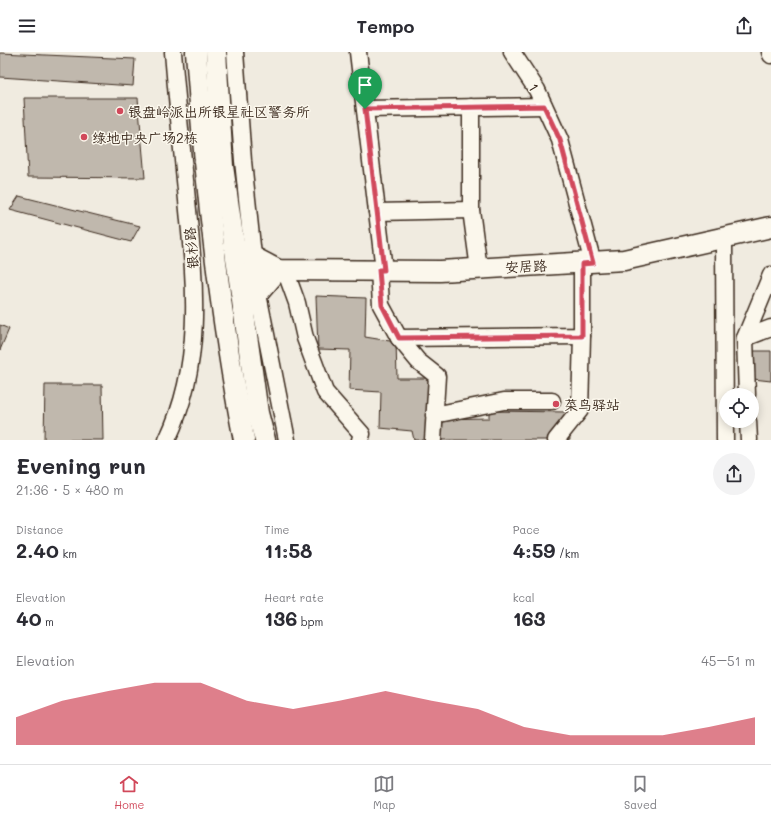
<!DOCTYPE html>
<html lang="en">
<head>
<meta charset="utf-8">
<style>
	body { margin:0; font-family:Mali,"LXGW WenKai TC",sans-serif; background:#f2f2f3; color:#2b2b33; height:100vh; display:flex; flex-direction:column; font-size:15px; white-space:nowrap }
	* { box-sizing:border-box; margin:0 }
	p { font-size:13px; color:#7c7c81 }
	.icon { flex:none; width:22px; height:22px; fill:none; stroke:currentColor; stroke-width:2; stroke-linecap:round; stroke-linejoin:round }
	.map { position:relative; height:388px; overflow:hidden }
	.details { display:flex; flex-direction:column; background:#fff; flex:1 }
	.details>* { flex:none }
	.controls { position:absolute; left:719px; top:336px; display:grid; gap:8px }
	.controls a { display:grid; place-items:center; width:40px; height:40px; border-radius:50%; background:#fff; box-shadow:0 2px 10px #0003; font-size:20px }
	.pin { position:absolute; display:grid; place-items:center; width:34px; height:34px; color:#fff; margin:-41px -17px; border-radius:50% 50% 50% 0; rotate:-45deg; box-shadow:0 0 4px #0007 }
	.pin .icon { rotate:45deg }
	.round { display:grid; place-items:center; flex:none; width:42px; height:42px; border-radius:21px; background:#f2f2f3 }
	.summary { display:flex; align-items:center; justify-content:space-between; height:68px; padding:0 16px }
	h1 { font-size:22px; font-weight:700; line-height:30px }
	.figures { display:grid; grid-template-columns:repeat(3,1fr); gap:6px; height:68px; padding:4px 16px }
	.figures div { display:grid; align-content:center }
	.figures b { font-size:20px; font-weight:700 }
	.figures small { font-size:11px; font-weight:400 }
	.figures p { font-size:11px }
	.chart { height:112px; padding:8px 16px }
	.chart p { display:flex; justify-content:space-between }
	.chart svg { width:100%; height:72px; margin-top:4px; fill:#d1495b; opacity:.7 }
	header { display:flex; justify-content:space-between; align-items:center; height:52px; padding:0 16px; background:#fff; font-size:18px; font-weight:700 }
	.dock { display:flex; justify-content:space-around; align-items:center; height:56px; border-top:1px solid #e1e1e2; background:#fff; font-size:11px; color:#7c7c81 }
	.dock a { display:grid; justify-items:center; gap:2px }
	.dock .selected { color:#d1495b }
	.map>svg:first-child { display:block }
	.building { fill:#c0b8ad; stroke:#3b2a1e }
	.lines { fill:none; stroke-linecap:round; stroke-linejoin:round }
	.minor-casing { stroke:#3b2a1e; stroke-width:19 }
	.major-casing { stroke:#3b2a1e; stroke-width:23 }
	.minor { stroke:#fbf7ec; stroke-width:16 }
	.major { stroke:#fbf7ec; stroke-width:20 }
	.route-casing { stroke:#fff; stroke-width:8 }
	.route { stroke:#d1495b; stroke-width:5 }
	.poi-dot { fill:#d1495b; stroke:#fbf7ec; stroke-width:1.5 }
	.labels { text-anchor:middle; dominant-baseline:central; stroke-width:3; stroke-linejoin:round; paint-order:stroke }
	.street-label { font-size:14px; fill:#3b2a1e; stroke:#fbf7ec }
	.poi-label { font-size:14px; fill:#3b2a1e; stroke:#fbf7ec; text-anchor:start }
</style>
</head>
<body>
<header><svg class="icon" aria-label="menu" viewBox="0 0 24 24"><path d="M4 6h16M4 12h16M4 18h16"/></svg>Tempo<svg class="icon" aria-label="share" viewBox="0 0 24 24"><path d="M12 15V3M7 8l5-5 5 5M5 13v7h14v-7"/></svg></header>
<div class="map">
<svg width="771" height="388" viewBox="0 0 771 388">
	<rect width="100%" height="100%" fill="#f0ebe0"/>
	<filter id="ink" filterUnits="userSpaceOnUse"><feTurbulence type="fractalNoise" baseFrequency=".025" numOctaves="2"/><feDisplacementMap in="SourceGraphic" scale="8" xChannelSelector="R" yChannelSelector="G"/><feConvolveMatrix kernelMatrix="1 2 1 2 8 2 1 2 1" color-interpolation-filters="sRGB"/></filter>
	<g filter="url(#ink)">
		<!-- building -->
		<g class="building">
			<path d="M0 1 135 7 133 34 0 25Z"/>
			<path d="M24 46H138L145 126 28 125Z"/>
			<path d="M19 144 140 174 131 190 10 158Z"/>
			<path d="M316 244 366 246 365 285 396 290 397 326H429L428 367 489 366V359L568 360 570 388H414L412 379 380 376 381 340 349 338 350 298 318 297Z"/>
			<path d="M0 273 9 277 0 298Z"/>
			<path d="M751 299H771V329L753 327Z"/>
			<path d="M45 333H102L103 388H44Z"/>
		</g>
		<g class="lines">
			<!-- minor casing -->
			<g class="minor-casing">
				<g id="minor">
					<path d="M235 0 243 109 256 232 287 388"/>
					<path d="M358 0 384 218"/>
					<path d="M512 0 537 38 560 88 593 211"/>
					<path d="M770 0 771 3"/>
					<path d="M471 55V158L479 217"/>
					<path d="M365 57 544 54"/>
					<path d="M377 160 471 158"/>
					<path d="M724 186 725 388"/>
					<path d="M285 218 297 251 305 286 325 340 362 382 360 388"/>
					<path d="M379 218 381 253 399 286 418 309 437 324 433 388"/>
					<path d="M399 286 582 284V211"/>
					<path d="M745 286 771 276"/>
					<path d="M747 343 745 286 771 223"/>
					<path d="M434 363 504 349H552"/>
					<path d="M748 369 749 388"/>
					<path d="M167 388C204 311 195 230 187 148 182 98 177 49 173 0"/>
					<path d="M556 388 580 358 582 284"/>
				</g>
			</g>
			<!-- major casing -->
			<g class="major-casing">
				<g id="major">
					<path d="M196 0C205 130 219 260 244 388"/>
					<path d="M216 0 223 114 258 361 265 388"/>
					<path d="M234 195 278 218 440 219 624 208 771 175"/>
					<path d="M243 259 278 218"/>
				</g>
			</g>
			<!-- minor -->
			<use href="#minor" class="minor"/>
			<!-- major -->
			<use href="#major" class="major"/>
		</g>
	</g>
	<g class="lines" filter="url(#ink)">
		<!-- route casing -->
		<g class="route-casing">
			<path id="route" d="M544 54 560 88 593 211 582 212V284L399 286 382 253 379 218H384L365 57Z"/>
		</g>
		<!-- route -->
		<use href="#route" class="route"/>
	</g>
	<!-- markers -->
	<g class="poi-dot">
		<circle cx="120" cy="59" r="4"/>
		<circle cx="84" cy="85" r="4"/>
		<circle cx="556" cy="352" r="4"/>
	</g>
	<g class="labels">
		<!-- street labels -->
		<g class="street-label">
			<text transform="translate(534 35) rotate(59)">1</text>
			<text transform="translate(191 196) rotate(-95)">银杉路</text>
			<text transform="translate(526 214) rotate(-3)">安居路</text>
		</g>
		<!-- poi labels -->
		<g class="poi-label">
			<text x="128" y="59">银盘岭派出所银星社区警务所</text>
			<text x="92" y="85">绿地中央广场2栋</text>
			<text x="564" y="352">菜鸟驿站</text>
		</g>
	</g>
</svg>
<div class="controls">
<a><svg class="icon" aria-label="locate" viewBox="0 0 24 24"><circle cx="12" cy="12" r="6"/><path d="M12 2v4M12 18v4M2 12h4M18 12h4"/></svg></a>
</div>
<div class="pin" style="left:365px;top:57px;background:#1e9e55"><svg class="icon" aria-label="arrive" viewBox="0 0 24 24"><path d="M6 21V4h12l-3 4 3 4H6"/></svg></div>
</div>
<section class="details">
<div class="summary"><div><h1>Evening run</h1><p>21:36 · 5 × 480 m</p></div><a class="round"><svg class="icon" aria-label="share" viewBox="0 0 24 24"><path d="M12 15V3M7 8l5-5 5 5M5 13v7h14v-7"/></svg></a></div>
<div class="figures">
<div><p>Distance</p><b>2.40<small> km</small></b></div>
<div><p>Time</p><b>11:58</b></div>
<div><p>Pace</p><b>4:59<small> /km</small></b></div>
</div>
<div class="figures">
<div><p>Elevation</p><b>40<small> m</small></b></div>
<div><p>Heart rate</p><b>136<small> bpm</small></b></div>
<div><p>kcal</p><b>163</b></div>
</div>
<div class="chart"><p><span>Elevation</span>45–51 m</p>
<svg viewBox="0 0 160 44" preserveAspectRatio="none"><path d="M0 44V27L10 17L20 11L30 6L40 6L50 17L60 22L70 17L80 11L90 17L100 22L110 33L120 38L130 38L140 38L150 33L160 27V44z"/></svg>
</div>
</section>
<nav class="dock">
<a class="selected"><svg class="icon" aria-label="home" viewBox="0 0 24 24"><path d="M3 11l9-7 9 7M6 9v11h12V9"/></svg>Home</a>
<a><svg class="icon" aria-label="map" viewBox="0 0 24 24"><path d="M3 6l6-2 6 2 6-2v14l-6 2-6-2-6 2zM9 4v14M15 6v14"/></svg>Map</a>
<a><svg class="icon" aria-label="saved" viewBox="0 0 24 24"><path d="M7 4h10v16l-5-4-5 4z"/></svg>Saved</a>
</nav>
</body>
</html>
